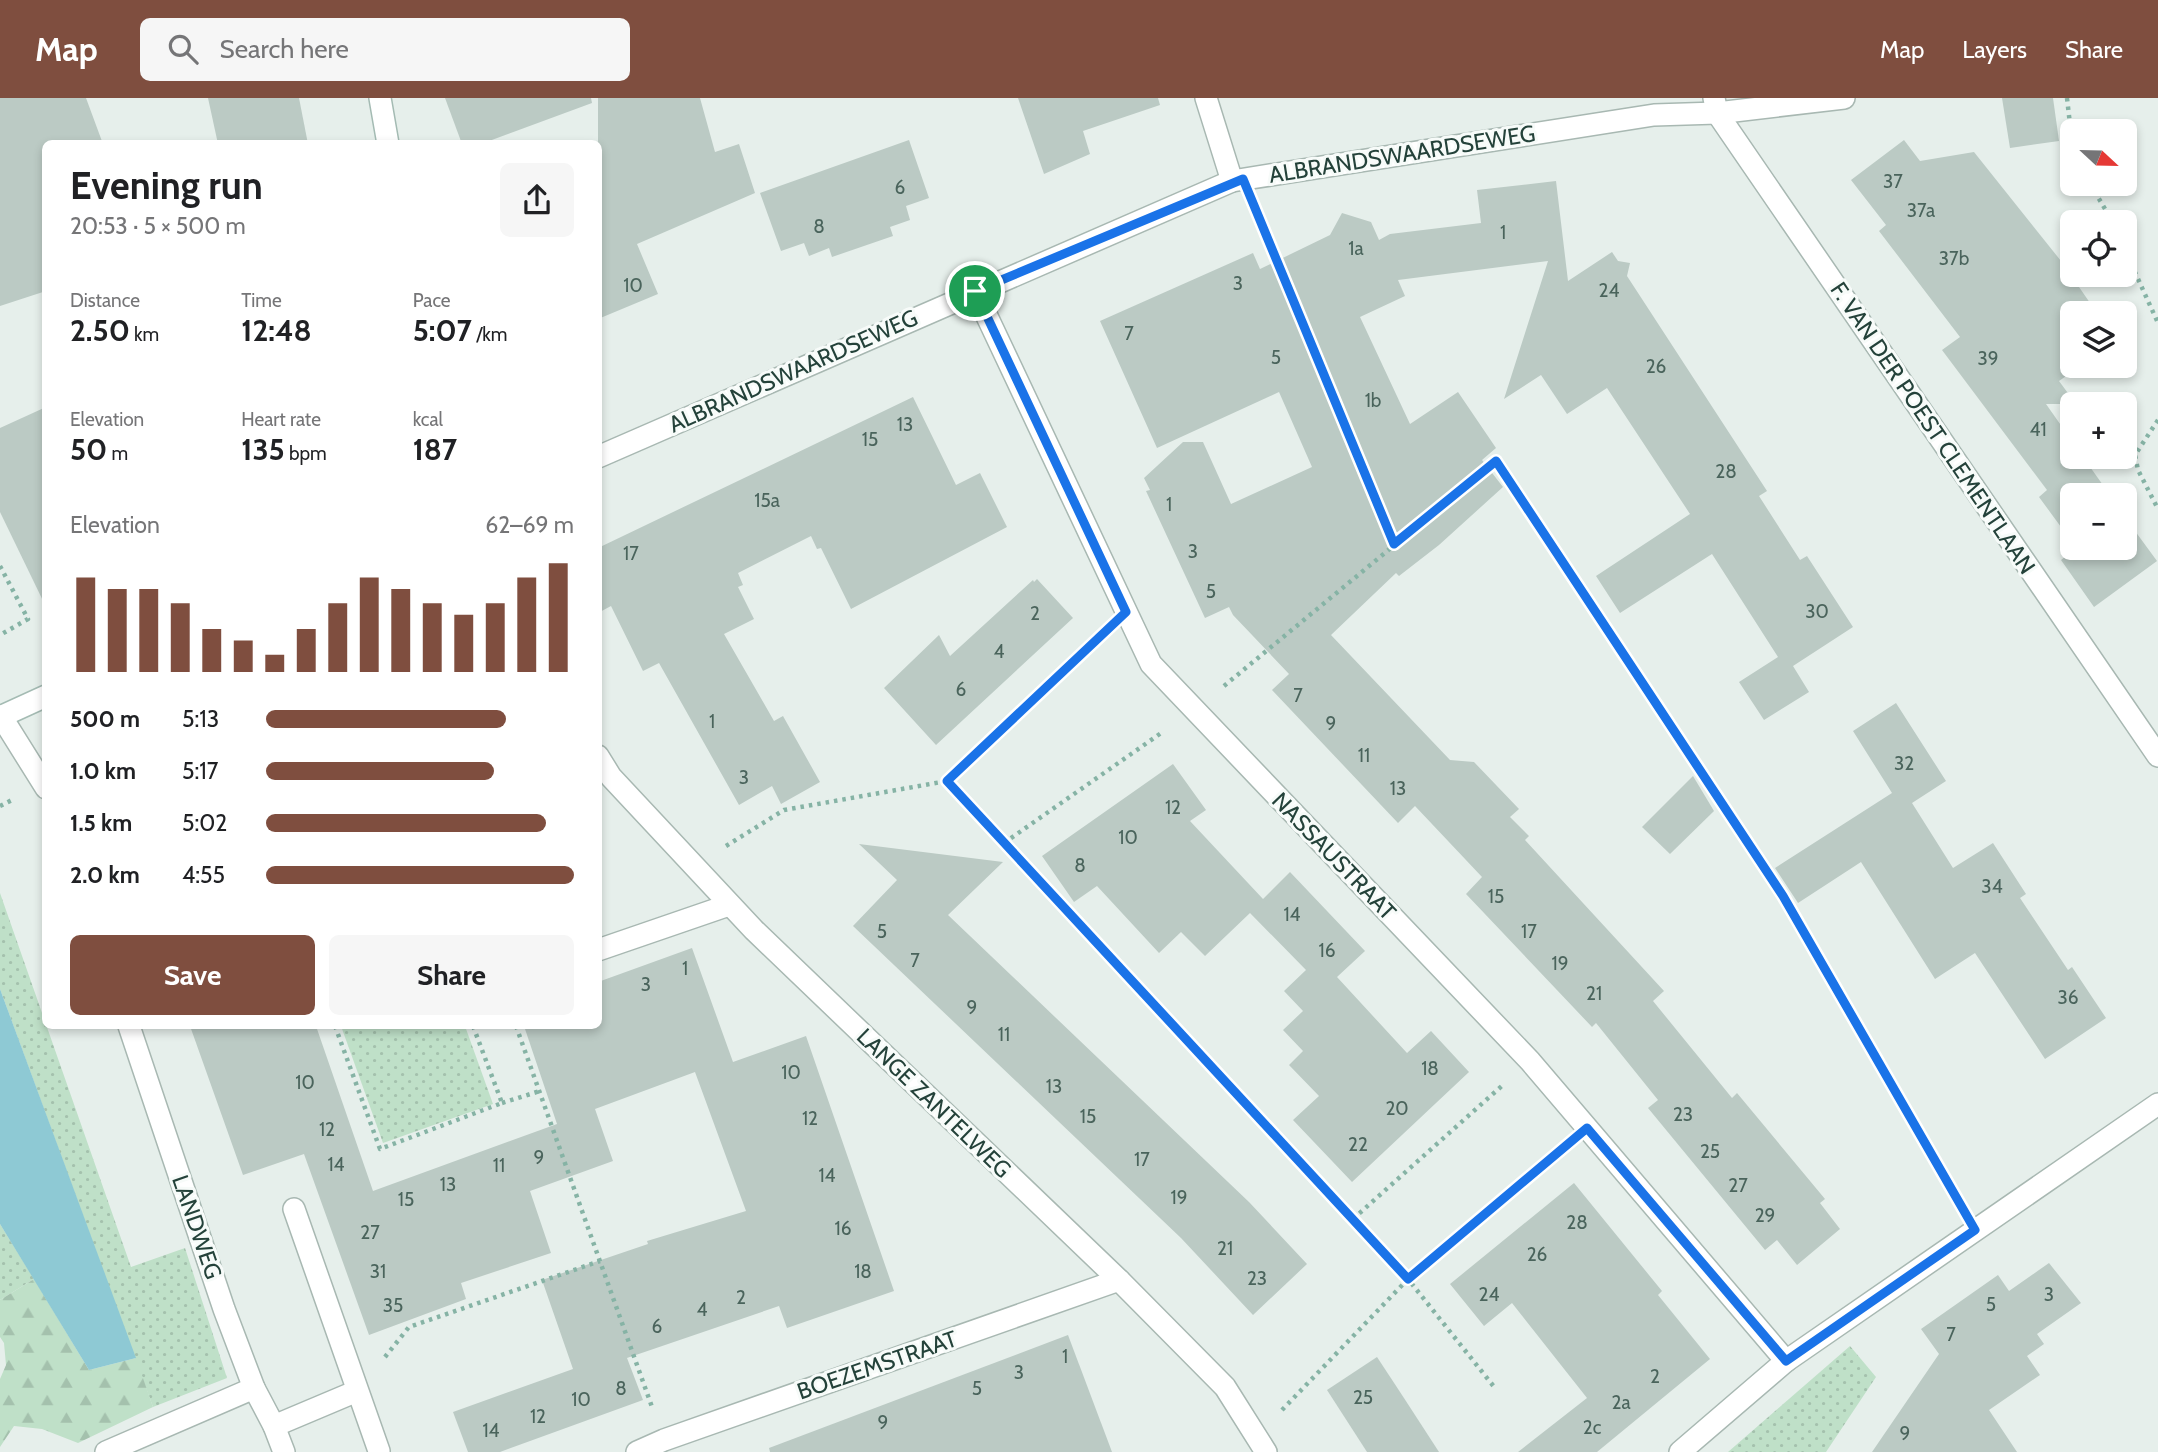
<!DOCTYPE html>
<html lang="en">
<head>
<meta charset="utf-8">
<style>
	body { margin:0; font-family:Cabin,sans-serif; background:#f6f6f6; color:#202124; height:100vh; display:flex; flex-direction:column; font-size:26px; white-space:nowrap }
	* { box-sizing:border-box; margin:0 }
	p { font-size:23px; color:#757577 }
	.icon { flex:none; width:38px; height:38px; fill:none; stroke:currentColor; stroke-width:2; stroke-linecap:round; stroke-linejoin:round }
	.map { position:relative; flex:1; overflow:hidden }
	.drawer { position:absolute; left:42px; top:42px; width:560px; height:889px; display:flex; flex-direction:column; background:#fff; border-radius:10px; box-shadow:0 4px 10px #0003 }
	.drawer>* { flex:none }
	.needle { width:46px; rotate:112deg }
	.controls { position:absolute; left:2060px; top:21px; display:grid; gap:14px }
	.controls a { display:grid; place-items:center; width:77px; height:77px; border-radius:10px; background:#fff; box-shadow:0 4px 10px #0003; font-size:35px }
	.pin { position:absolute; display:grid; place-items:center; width:60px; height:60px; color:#fff; margin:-30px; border:4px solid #fff; border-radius:50%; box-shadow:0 2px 7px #0007 }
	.round { display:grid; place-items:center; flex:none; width:74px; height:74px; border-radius:10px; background:#f6f6f6 }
	.head { display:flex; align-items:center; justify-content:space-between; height:119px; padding:0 28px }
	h1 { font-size:38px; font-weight:700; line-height:52px }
	.stats { display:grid; grid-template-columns:repeat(3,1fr); gap:10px; height:119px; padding:7px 28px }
	.stats div { display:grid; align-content:center }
	.stats b { font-size:30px; font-weight:700 }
	.stats small { font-size:19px; font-weight:400 }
	.stats p { font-size:19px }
	.chart { height:196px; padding:14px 28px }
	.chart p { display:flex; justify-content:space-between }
	.chart svg { width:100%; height:126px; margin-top:7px; stroke:#7f4e3f; stroke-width:6 }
	.cta { display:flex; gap:14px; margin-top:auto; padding:14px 28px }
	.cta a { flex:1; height:80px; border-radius:10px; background:#7f4e3f; color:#fff; font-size:28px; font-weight:700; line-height:80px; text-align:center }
	.cta a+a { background:#f6f6f6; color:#202124 }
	ul { padding:0 28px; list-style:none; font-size:23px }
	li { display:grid; grid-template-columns:112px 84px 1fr; align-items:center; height:52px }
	li i { height:18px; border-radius:9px; background:#7f4e3f }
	header { display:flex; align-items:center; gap:42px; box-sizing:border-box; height:98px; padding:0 35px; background:#7f4e3f; color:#fff }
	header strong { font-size:33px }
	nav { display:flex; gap:38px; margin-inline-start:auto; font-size:24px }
	.search { width:490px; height:63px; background:#f6f6f6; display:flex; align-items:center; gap:18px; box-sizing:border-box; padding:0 24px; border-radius:10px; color:#757577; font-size:26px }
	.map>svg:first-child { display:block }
	.grass { fill:url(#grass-dots) }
	.forest { fill:url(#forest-firs) }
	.water { fill:#8ec9d4 }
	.building { fill:#bbcac4 }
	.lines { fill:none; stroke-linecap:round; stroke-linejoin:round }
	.lane-casing { stroke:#a8b8b2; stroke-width:24 }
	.street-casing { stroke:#a8b8b2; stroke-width:24 }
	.secondary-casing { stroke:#a4bbb3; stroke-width:24 }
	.path { stroke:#86b3a5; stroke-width:4.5; stroke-dasharray:3.5 5; stroke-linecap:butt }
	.lane { stroke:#fff; stroke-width:21 }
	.street { stroke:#fff; stroke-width:21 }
	.secondary { stroke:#fff; stroke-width:21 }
	.route-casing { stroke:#fff; stroke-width:14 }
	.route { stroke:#1a73e8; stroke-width:9 }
	.labels { text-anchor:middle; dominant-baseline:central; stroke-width:6; stroke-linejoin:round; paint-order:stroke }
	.number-label { font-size:19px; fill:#4a645c }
	.street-label { font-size:23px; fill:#24423a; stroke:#f7fbf9 }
</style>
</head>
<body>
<header>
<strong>Map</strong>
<div class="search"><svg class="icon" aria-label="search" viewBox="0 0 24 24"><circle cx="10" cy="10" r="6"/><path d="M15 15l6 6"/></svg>Search here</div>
<nav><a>Map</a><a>Layers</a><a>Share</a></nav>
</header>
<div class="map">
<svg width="2158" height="1354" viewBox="0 0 2158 1354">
	<defs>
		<pattern id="grass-dots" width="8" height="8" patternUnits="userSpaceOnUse" patternTransform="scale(1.75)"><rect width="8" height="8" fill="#bfe0c8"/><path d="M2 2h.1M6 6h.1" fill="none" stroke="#a4c1ad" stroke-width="1.8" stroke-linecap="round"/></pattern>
		<pattern id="forest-firs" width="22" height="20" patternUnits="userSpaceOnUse" patternTransform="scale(1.75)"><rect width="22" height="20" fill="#bfe0c8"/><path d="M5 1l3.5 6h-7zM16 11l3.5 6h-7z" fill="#a4c1ad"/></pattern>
	</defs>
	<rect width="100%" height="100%" fill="#e6efeb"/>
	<!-- grass -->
	<g class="grass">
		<path d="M0 795 131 1169 185 1150 227 1280 153 1309 0 891Z"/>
		<path d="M341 928H465L493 1006 383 1045Z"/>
		<path d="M0 1126 34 1181 0 1202Z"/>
		<path d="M1850 1248 1876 1279 1826 1354H1728Z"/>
	</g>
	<!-- forest -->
	<path class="forest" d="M34 1181 89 1272 136 1260 153 1309 78 1345 42 1331 14 1328 0 1349V1281L6 1267 4 1245 0 1239V1202Z"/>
	<!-- water -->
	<path class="water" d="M0 891 136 1260 89 1272 0 1126Z"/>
	<!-- building -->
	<g class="building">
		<path d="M0 0H86L103 46H46V193L0 208Z"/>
		<path d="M208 0H299L308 46H218Z"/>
		<path d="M445 0H591L592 5 481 46H462Z"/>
		<path d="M598 0H700L715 54 739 46 755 95 637 146 658 196 598 221Z"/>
		<path d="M1018 0H1158L1160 7 1083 33 1090 56 1044 76Z"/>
		<path d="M2002 0H2053L2059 43 2010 50Z"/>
		<path d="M909 42 929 100 906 108 910 122 890 129 893 138 832 159 829 150 809 158 804 145 781 153 760 95Z"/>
		<path d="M1904 42 1920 63 1974 54 2061 163 2097 215H2072V274L2059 283 2076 306H2046L2072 343V359H2083L2110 397H2072V444L2039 399 2047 392 1942 252 1960 239 1879 133 1886 127 1851 82Z"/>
		<path d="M1556 83 1568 183 1612 154 1618 163 1630 165 1627 178 1767 393 1759 398 1800 462 1807 458 1853 529 1793 568 1809 594 1764 622 1739 584 1778 559 1712 456 1620 515 1596 478 1690 416 1607 290 1567 316 1541 277 1504 301 1548 163 1398 182 1405 198 1360 219 1410 326 1458 294 1496 350 1482 362 1503 389 1439 447 1399 478 1396 475 1331 537 1450 662 1474 664 1519 711 1510 719 1529 738 1525 742 1664 893 1653 903 1732 1000 1737 995 1825 1101 1820 1105 1840 1131 1797 1167 1777 1142 1765 1152 1648 1010 1658 1002 1596 925 1592 929 1466 796 1482 779 1415 708 1398 725 1272 592 1289 576 1233 517 1229 509 1205 520 1146 393 1150 392 1144 380 1183 344H1203L1231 406 1312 369 1279 294 1157 350 1100 223 1253 155 1260 171 1330 137 1342 115 1371 124 1379 142 1390 136 1481 125 1477 92Z"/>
		<path d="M913 299 956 387 980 375 1007 429 851 511 821 450 817 451 811 438 738 475 743 487 738 489 754 521 724 536 774 623 783 618 820 684 781 706 772 688 739 707 659 565 643 573 611 508 598 515V450Z"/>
		<path d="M46 309V509L0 414V330Z"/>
		<path d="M2124 418 2157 463 2094 509 2061 462 2076 450H2124Z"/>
		<path d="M1037 481 1073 520 936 647 884 590 939 537 950 558 1033 482 1034 484Z"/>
		<path d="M1896 605 1946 683 1912 705 1953 770 1993 745 2026 796 2020 800 2068 872 2072 869 2106 920 2045 961 1975 855 1935 881 1861 764 1798 805 1775 770 1892 695 1853 633Z"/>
		<path d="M1173 666 1206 712 1190 723 1263 801 1290 774 1365 853 1337 879 1407 955 1431 933 1469 974 1352 1084 1293 1022 1319 998 1289 967 1303 953 1283 932 1303 913 1284 893 1306 872 1250 815 1205 858 1181 834 1159 855 1097 788 1074 804 1042 758Z"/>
		<path d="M1693 678 1714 713 1670 756 1642 729Z"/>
		<path d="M859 746 1003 764 948 817 1249 1104 1307 1166 1253 1217 1181 1140 853 828 897 782Z"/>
		<path d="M692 850 733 964 806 938 894 1193 787 1230 779 1208 627 1260 643 1302 500 1354H468L453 1314 573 1271 542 1182 648 1146 647 1143 746 1113 695 974 595 1011 613 1063 530 1093 551 1155 461 1185 466 1201 369 1237 304 1056 243 1077 190 928H316L373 1093 557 1026 524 928H598V884Z"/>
		<path d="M1574 1085 1662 1193 1658 1197 1710 1261 1597 1354H1518L1587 1300 1512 1205 1484 1228 1450 1186Z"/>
		<path d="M2049 1165 2081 1205 2037 1236 2044 1246 2027 1258 2040 1277 1989 1312 2017 1354H1872L1939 1256 1921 1231 1998 1177 2009 1193Z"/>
		<path d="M1068 1237 1112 1354H770L769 1350Z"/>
		<path d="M1377 1259 1402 1297 1439 1354H1367L1327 1292Z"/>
	</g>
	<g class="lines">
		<!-- lane casing -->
		<g class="lane-casing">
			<g id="lane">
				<path d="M294 1111 379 1353"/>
				<path d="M274 1328 357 1293"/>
			</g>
		</g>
		<!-- street casing -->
		<g class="street-casing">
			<g id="street">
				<path d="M1206 0 1232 83"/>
				<path d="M1714 0 1717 15 2158 658"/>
				<path d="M975 193 1151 566 1530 963 1786 1263"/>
				<path d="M598 359 1232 83 1654 17 1717 15 1844 0"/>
				<path d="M1 618 46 690"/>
				<path d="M598 658 611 679 754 832 1119 1182 1225 1289 1266 1354"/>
				<path d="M598 852 729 807"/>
				<path d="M129 928 224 1211 254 1290 274 1328 284 1354"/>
				<path d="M106 1354 254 1290"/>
				<path d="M637 1354 664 1342 1119 1182"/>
				<path d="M1680 1354 1786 1263 2158 1006"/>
			</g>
		</g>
		<!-- secondary casing -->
		<g class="secondary-casing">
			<g id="secondary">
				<path d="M380 0 388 46"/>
				<path d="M0 619 46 598"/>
			</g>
		</g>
		<!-- path -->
		<g class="path">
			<path d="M2067 0 2072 44"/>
			<path d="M2090 86 2113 124"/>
			<path d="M1258 117 1394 446"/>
			<path d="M2124 150 2158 225"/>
			<path d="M2158 322 2135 357 2138 372 2158 411"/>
			<path d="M0 468 28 521 0 537"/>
			<path d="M1224 588 1496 363 1783 798 1957 1101"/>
			<path d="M947 683 1099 539"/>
			<path d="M0 708 12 702"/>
			<path d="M1004 745 1164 633"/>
			<path d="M726 748 784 712 947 683 1408 1181 1495 1290"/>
			<path d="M335 928 380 1051 502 1005 473 928"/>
			<path d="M516 928 652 1309"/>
			<path d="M502 1005 540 993"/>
			<path d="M1353 1121 1504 986"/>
			<path d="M385 1259 409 1229 600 1163"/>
			<path d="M1282 1312 1408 1181 1559 1053"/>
		</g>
		<!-- lane -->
		<use href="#lane" class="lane"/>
		<!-- street -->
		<use href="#street" class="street"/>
		<!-- secondary -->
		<use href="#secondary" class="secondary"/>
	</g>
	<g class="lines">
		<!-- route casing -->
		<g class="route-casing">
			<path id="route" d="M1243 81 1394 446 1496 363 1783 798 1975 1132 1786 1263 1587 1030 1408 1181 947 683 1126 514 975 193Z"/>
		</g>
		<!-- route -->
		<use href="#route" class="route"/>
	</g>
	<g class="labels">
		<!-- number labels -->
		<g class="number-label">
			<text x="1893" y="83">37</text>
			<text x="900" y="89">6</text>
			<text x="1921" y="112">37a</text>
			<text x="819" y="128">8</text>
			<text x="1503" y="134">1</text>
			<text x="1356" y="150">1a</text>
			<text x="1954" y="160">37b</text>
			<text x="1238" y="185">3</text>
			<text x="633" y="187">10</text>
			<text x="1609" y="192">24</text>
			<text x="1129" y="235">7</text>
			<text x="1276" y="259">5</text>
			<text x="1988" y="260">39</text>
			<text x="1656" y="268">26</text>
			<text x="1373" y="302">1b</text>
			<text x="905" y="326">13</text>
			<text x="2038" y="331">41</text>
			<text x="870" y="341">15</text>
			<text x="1726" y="373">28</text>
			<text x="767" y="402">15a</text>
			<text x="1169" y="406">1</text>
			<text x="1193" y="453">3</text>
			<text x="631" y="455">17</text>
			<text x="1211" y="493">5</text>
			<text x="1817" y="513">30</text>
			<text x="1035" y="515">2</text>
			<text x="999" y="553">4</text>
			<text x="961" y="591">6</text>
			<text x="1298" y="597">7</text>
			<text x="712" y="623">1</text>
			<text x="1331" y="625">9</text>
			<text x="1364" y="657">11</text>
			<text x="1904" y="665">32</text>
			<text x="744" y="679">3</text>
			<text x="1398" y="690">13</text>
			<text x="1173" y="709">12</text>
			<text x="1128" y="739">10</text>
			<text x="1080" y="767">8</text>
			<text x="1992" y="788">34</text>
			<text x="1496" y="798">15</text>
			<text x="1292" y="816">14</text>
			<text x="882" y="833">5</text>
			<text x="1529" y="833">17</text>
			<text x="1327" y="852">16</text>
			<text x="915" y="862">7</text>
			<text x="1560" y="865">19</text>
			<text x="685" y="870">1</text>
			<text x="646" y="886">3</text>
			<text x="1594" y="895">21</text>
			<text x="2068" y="899">36</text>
			<text x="972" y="909">9</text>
			<text x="1004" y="936">11</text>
			<text x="1430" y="970">18</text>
			<text x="791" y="974">10</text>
			<text x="305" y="984">10</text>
			<text x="1054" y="988">13</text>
			<text x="1397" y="1010">20</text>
			<text x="1683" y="1016">23</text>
			<text x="1088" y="1018">15</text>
			<text x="810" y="1020">12</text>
			<text x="327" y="1031">12</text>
			<text x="1358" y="1046">22</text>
			<text x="1710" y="1053">25</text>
			<text x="539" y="1059">9</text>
			<text x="1142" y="1061">17</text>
			<text x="336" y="1066">14</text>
			<text x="499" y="1067">11</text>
			<text x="827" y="1077">14</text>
			<text x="448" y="1086">13</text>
			<text x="1738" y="1087">27</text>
			<text x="1179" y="1099">19</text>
			<text x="406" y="1101">15</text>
			<text x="1765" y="1117">29</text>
			<text x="1577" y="1124">28</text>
			<text x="843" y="1130">16</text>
			<text x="370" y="1134">27</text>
			<text x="1225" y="1150">21</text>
			<text x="1537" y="1156">26</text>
			<text x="378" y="1173">31</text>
			<text x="863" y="1173">18</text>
			<text x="1257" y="1180">23</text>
			<text x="1489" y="1196">24</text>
			<text x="2049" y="1196">3</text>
			<text x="741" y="1199">2</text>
			<text x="1991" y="1206">5</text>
			<text x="393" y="1207">35</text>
			<text x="702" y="1211">4</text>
			<text x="657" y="1228">6</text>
			<text x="1951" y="1236">7</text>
			<text x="1065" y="1258">1</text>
			<text x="1019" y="1274">3</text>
			<text x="1655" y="1278">2</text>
			<text x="621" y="1290">8</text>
			<text x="977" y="1290">5</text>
			<text x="1363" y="1299">25</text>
			<text x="581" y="1301">10</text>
			<text x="1621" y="1304">2a</text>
			<text x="538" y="1318">12</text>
			<text x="883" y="1324">9</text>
			<text x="1592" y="1329">2c</text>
			<text x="491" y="1332">14</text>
			<text x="1905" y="1335">9</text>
		</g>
		<!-- street labels -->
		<g class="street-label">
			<text transform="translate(1402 56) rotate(-9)">ALBRANDSWAARDSEWEG</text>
			<text transform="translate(793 273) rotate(-24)">ALBRANDSWAARDSEWEG</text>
			<text transform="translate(1933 330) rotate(56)">F. VAN DER POEST CLEMENTLAAN</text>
			<text transform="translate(1334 758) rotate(46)">NASSAUSTRAAT</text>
			<text transform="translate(934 1005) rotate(44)">LANGE ZANTELWEG</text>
			<text transform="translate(197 1129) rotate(71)">LANDWEG</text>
			<text transform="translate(877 1267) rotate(-19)">BOEZEMSTRAAT</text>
		</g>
	</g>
</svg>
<div class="controls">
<a><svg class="needle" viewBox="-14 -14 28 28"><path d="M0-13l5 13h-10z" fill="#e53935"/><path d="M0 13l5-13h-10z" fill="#757577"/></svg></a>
<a><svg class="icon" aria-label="locate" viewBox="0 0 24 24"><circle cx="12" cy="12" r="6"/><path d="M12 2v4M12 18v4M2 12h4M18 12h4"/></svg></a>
<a><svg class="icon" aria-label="layers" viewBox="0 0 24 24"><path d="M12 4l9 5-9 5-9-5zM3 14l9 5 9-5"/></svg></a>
<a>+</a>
<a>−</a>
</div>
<div class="pin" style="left:975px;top:193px;background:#1e9e55"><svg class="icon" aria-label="arrive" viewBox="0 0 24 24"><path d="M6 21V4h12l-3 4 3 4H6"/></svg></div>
<section class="drawer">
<div class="head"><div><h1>Evening run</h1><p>20:53 · 5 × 500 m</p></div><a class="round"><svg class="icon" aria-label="share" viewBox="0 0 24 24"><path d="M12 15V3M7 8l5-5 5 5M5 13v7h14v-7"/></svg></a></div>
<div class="stats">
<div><p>Distance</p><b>2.50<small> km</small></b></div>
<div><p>Time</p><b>12:48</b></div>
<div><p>Pace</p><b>5:07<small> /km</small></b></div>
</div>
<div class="stats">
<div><p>Elevation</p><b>50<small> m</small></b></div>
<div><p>Heart rate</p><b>135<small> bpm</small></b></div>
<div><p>kcal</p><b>187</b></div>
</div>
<div class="chart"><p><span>Elevation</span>62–69 m</p>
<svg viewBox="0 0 160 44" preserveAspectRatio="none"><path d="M5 44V11M15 44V15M25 44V15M35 44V20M45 44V29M55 44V33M65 44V38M75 44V29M85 44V20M95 44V11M105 44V15M115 44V20M125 44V24M135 44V20M145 44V11M155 44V6"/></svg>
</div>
<ul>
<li><b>500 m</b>5:13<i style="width:78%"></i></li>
<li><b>1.0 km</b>5:17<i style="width:74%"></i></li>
<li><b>1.5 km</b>5:02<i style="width:91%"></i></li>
<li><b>2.0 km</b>4:55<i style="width:100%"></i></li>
</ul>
<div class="cta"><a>Save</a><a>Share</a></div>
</section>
</div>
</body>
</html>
